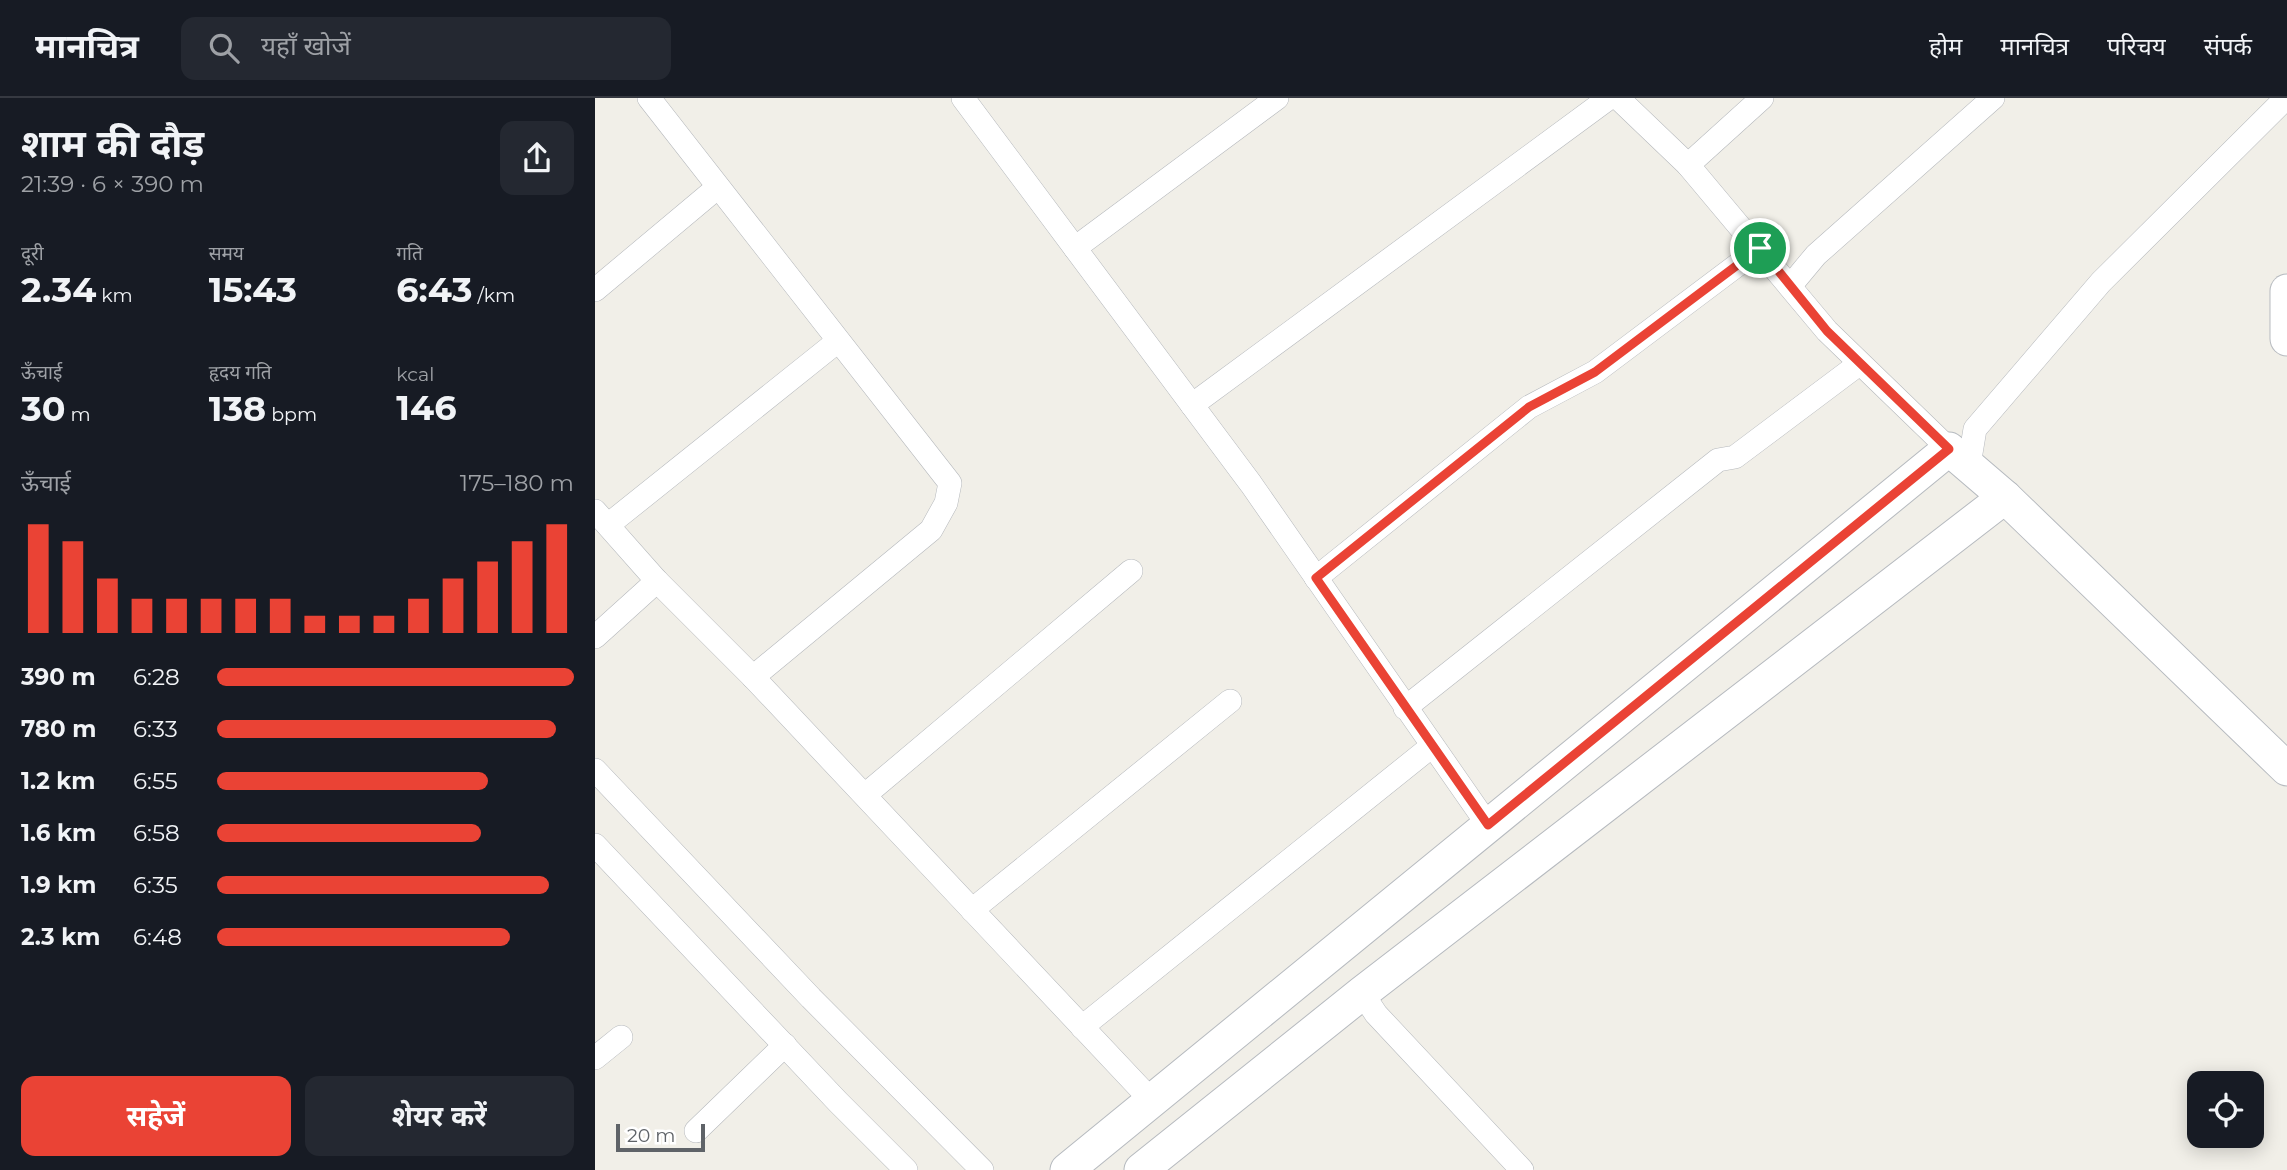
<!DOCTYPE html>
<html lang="hi">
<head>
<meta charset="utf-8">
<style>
	body { margin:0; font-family:Montserrat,"Noto Sans Devanagari",sans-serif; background:#242831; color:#f1f3f6; height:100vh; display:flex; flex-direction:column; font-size:26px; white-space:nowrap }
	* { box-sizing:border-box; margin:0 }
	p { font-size:23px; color:#9ea1a6 }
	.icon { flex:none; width:38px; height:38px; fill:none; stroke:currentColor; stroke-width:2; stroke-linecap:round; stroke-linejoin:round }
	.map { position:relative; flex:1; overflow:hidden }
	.details { display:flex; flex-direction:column; background:#171b24; width:595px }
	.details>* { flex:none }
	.controls { position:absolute; left:1592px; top:973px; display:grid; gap:14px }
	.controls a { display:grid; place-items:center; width:77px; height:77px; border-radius:14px; background:#171b24; box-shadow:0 4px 18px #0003; font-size:35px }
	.scale { position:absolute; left:21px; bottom:18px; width:89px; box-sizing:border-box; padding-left:7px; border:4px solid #5f6368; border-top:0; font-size:19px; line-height:24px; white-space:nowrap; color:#5f6368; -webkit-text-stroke:5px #fff; paint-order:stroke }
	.pin { position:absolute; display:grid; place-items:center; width:60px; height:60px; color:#fff; margin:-30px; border:4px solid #fff; border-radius:50%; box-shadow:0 2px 7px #0007 }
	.round { display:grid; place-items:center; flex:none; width:74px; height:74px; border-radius:14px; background:#242831 }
	.overview { display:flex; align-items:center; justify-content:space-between; height:119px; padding:0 21px }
	h1 { font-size:38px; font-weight:700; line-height:52px }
	.metrics { display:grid; grid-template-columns:repeat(3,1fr); gap:10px; height:119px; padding:7px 21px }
	.metrics div { display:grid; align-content:center }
	.metrics b { font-size:35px; font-weight:700 }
	.metrics small { font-size:19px; font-weight:400 }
	.metrics p { font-size:19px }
	.chart { height:196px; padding:14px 21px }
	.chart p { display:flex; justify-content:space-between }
	.chart svg { width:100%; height:126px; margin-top:7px; stroke:#ea4335; stroke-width:6 }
	.button { display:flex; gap:14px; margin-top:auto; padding:14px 21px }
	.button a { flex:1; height:80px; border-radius:14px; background:#ea4335; color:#fff; font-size:28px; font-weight:700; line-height:80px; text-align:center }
	.button a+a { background:#242831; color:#f1f3f6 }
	ul { padding:0 21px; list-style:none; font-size:23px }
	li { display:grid; grid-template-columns:112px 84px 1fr; align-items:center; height:52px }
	li i { height:18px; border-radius:9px; background:#ea4335 }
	header { display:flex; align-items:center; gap:42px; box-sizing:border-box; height:98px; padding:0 35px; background:#171b24; border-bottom:2px solid #363941 }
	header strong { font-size:33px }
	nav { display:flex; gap:38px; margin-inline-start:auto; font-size:24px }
	.search { width:490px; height:63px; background:#242831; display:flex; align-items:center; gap:18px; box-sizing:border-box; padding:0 24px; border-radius:14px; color:#9ea1a6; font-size:26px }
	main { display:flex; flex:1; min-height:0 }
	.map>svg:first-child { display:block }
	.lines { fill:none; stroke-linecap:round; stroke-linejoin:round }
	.street-casing { stroke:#b5b8bc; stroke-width:24 }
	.secondary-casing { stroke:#b6babf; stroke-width:35 }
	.street { stroke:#fff; stroke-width:23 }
	.secondary { stroke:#fff; stroke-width:33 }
	.route-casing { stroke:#fff; stroke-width:14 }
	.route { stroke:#ea4335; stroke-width:9 }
</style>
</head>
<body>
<header>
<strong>मानचित्र</strong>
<div class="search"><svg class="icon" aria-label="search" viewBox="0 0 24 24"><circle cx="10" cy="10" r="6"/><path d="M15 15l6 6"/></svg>यहाँ खोजें</div>
<nav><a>होम</a><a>मानचित्र</a><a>परिचय</a><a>संपर्क</a></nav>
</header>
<main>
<section class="details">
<div class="overview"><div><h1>शाम की दौड़</h1><p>21:39 · 6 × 390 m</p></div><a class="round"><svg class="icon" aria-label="share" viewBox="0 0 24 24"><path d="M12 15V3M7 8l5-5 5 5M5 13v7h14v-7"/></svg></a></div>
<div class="metrics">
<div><p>दूरी</p><b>2.34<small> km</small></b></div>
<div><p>समय</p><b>15:43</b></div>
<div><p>गति</p><b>6:43<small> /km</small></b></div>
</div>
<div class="metrics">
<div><p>ऊँचाई</p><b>30<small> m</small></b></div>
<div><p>हृदय गति</p><b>138<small> bpm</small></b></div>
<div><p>kcal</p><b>146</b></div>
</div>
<div class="chart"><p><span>ऊँचाई</span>175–180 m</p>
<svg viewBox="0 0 160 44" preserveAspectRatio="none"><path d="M5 44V6M15 44V12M25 44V25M35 44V32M45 44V32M55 44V32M65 44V32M75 44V32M85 44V38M95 44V38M105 44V38M115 44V32M125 44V25M135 44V19M145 44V12M155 44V6"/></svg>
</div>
<ul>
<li><b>390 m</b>6:28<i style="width:100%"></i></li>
<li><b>780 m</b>6:33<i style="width:95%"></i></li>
<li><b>1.2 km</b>6:55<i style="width:76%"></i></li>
<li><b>1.6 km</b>6:58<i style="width:74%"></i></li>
<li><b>1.9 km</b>6:35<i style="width:93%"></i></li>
<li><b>2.3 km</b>6:48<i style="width:82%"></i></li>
</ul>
<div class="button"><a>सहेजें</a><a>शेयर करें</a></div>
</section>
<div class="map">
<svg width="1692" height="1072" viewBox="0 0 1692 1072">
	<rect width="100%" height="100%" fill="#f1efe8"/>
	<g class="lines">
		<!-- street casing -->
		<g class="street-casing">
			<g id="street">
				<path d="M54 0 355 385 351 405 336 432 158 579"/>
				<path d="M368 0 656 386 893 727"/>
				<path d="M1023 0 1093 67 1232 233 1354 351"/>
				<path d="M1093 67 1167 0"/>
				<path d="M480 150 682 0"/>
				<path d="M1196 187 1221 157 1398 0"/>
				<path d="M0 192 123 89"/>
				<path d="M597 307 1014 0"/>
				<path d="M1374 367 1380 331 1506 184 1691 0"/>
				<path d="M0 413 62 483 158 579 557 1003"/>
				<path d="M13 427 243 243"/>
				<path d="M721 480 934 309 1000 274 1165 150"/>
				<path d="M0 539 62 483"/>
				<path d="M810 610 1123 362 1140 359 1264 266"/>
				<path d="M0 672 216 900 387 1072"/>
				<path d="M270 697 536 473"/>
				<path d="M0 747 243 1004 311 1072"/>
				<path d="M377 812 635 603"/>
				<path d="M767 895 781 916 927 1072"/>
				<path d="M487 929 837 648"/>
				<path d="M0 960 26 939"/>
				<path d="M101 1033 190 947"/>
			</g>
		</g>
		<!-- secondary casing -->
		<g class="secondary-casing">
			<g id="secondary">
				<path d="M1692 193V241"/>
				<path d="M472 1072 1354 351 1410 399 1692 671"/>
				<path d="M546 1072 767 895 1410 399"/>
			</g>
		</g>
		<!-- street -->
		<use href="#street" class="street"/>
		<!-- secondary -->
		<use href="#secondary" class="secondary"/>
	</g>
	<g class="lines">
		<!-- route casing -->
		<g class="route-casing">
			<path id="route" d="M1165 150 1232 233 1354 351 893 727 721 480 934 309 1000 274Z"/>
		</g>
		<!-- route -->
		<use href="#route" class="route"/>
	</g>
</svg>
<div class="controls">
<a><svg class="icon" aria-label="locate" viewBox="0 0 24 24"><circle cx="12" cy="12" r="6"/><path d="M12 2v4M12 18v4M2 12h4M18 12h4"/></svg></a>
</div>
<div class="scale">20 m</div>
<div class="pin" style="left:1165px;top:150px;background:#1e9e55"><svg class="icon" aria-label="arrive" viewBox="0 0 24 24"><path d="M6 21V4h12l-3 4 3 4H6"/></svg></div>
</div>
</main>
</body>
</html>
